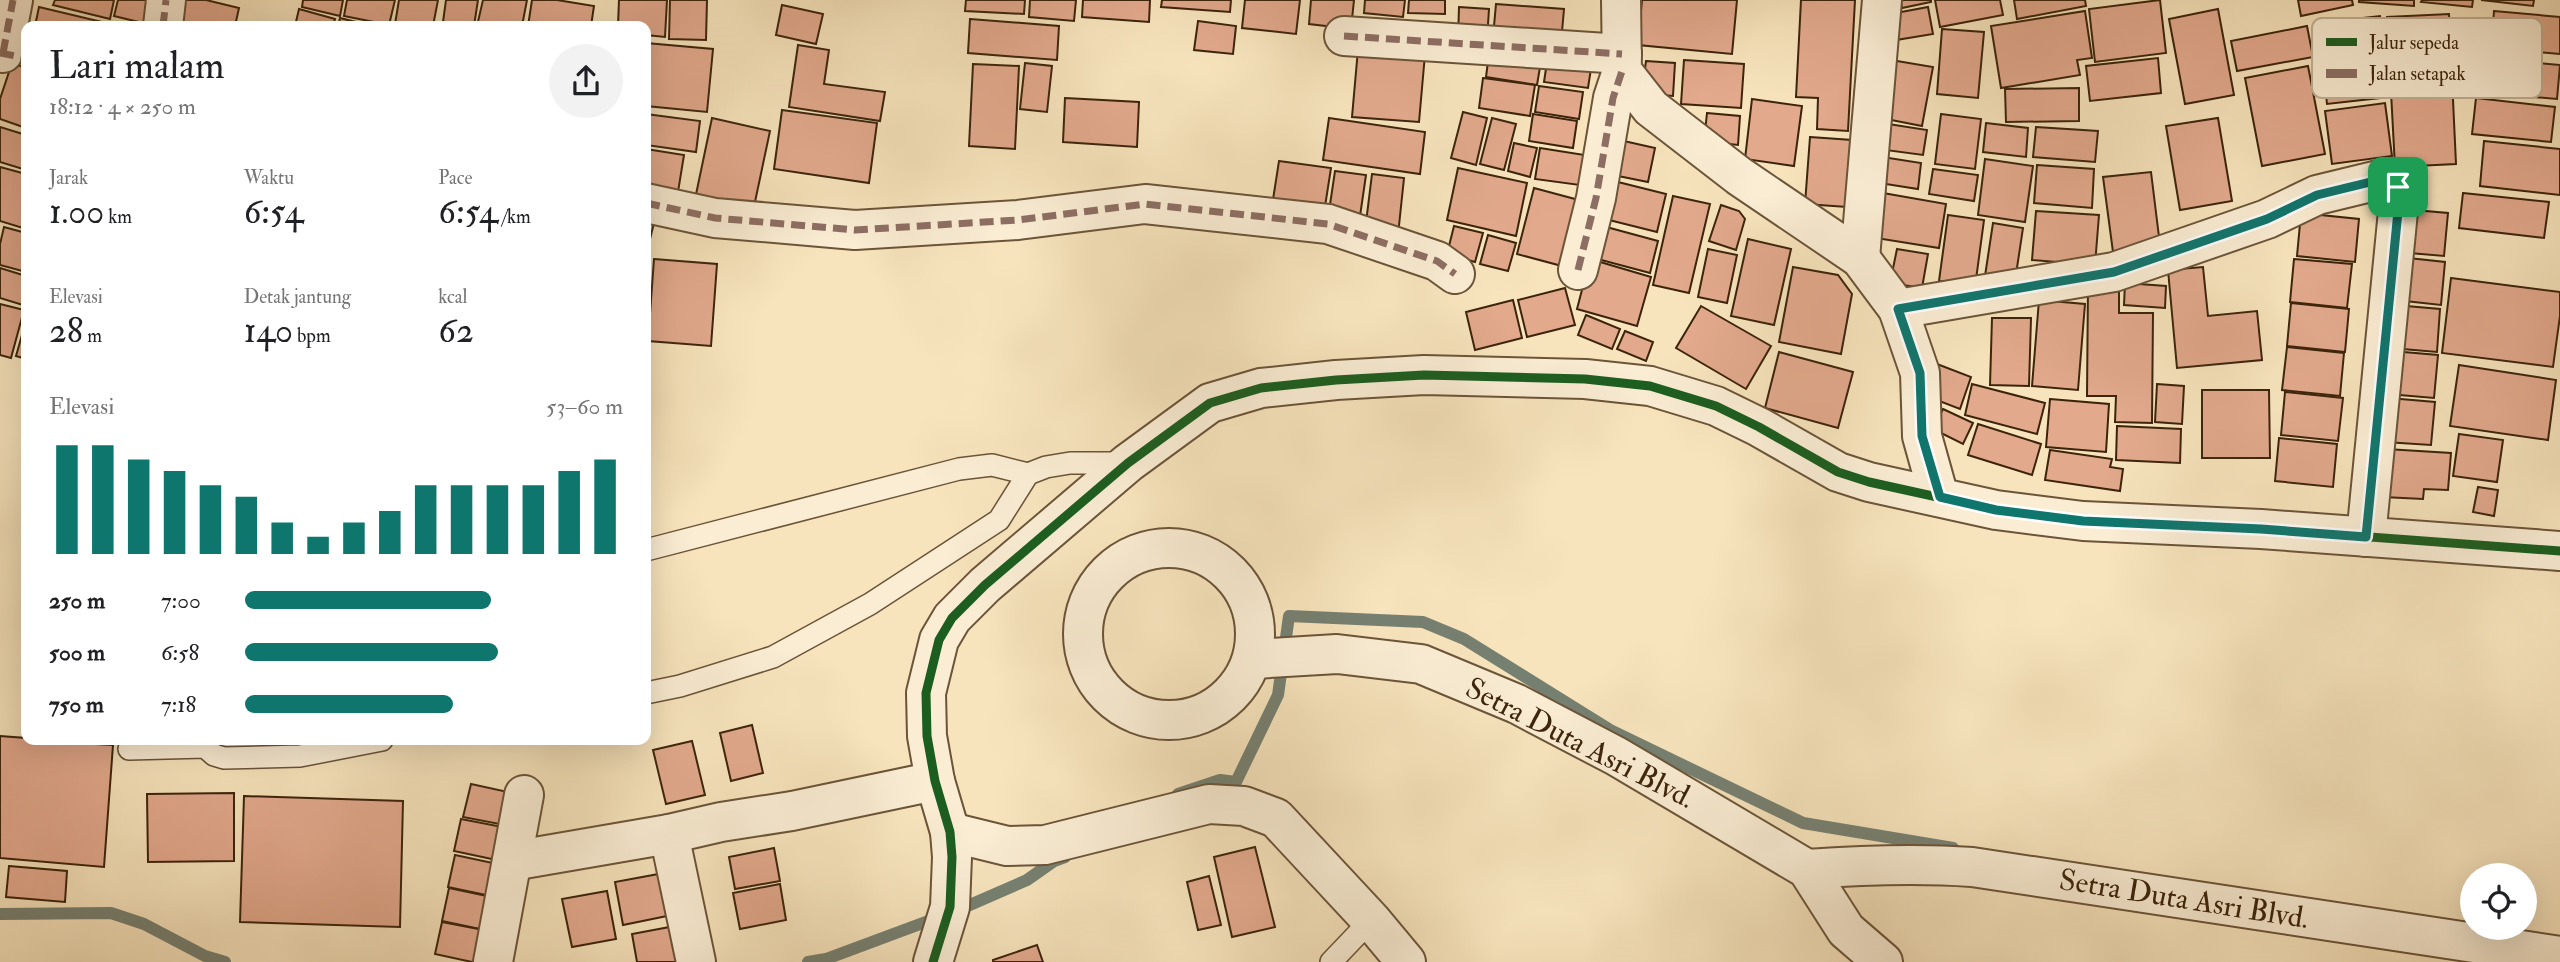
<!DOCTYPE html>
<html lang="id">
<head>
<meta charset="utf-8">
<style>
	body { margin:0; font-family:"IM FELL Double Pica",serif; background:#f2f2f2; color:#202124; height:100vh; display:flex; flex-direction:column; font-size:26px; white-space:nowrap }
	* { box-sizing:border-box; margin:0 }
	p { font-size:23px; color:#757577 }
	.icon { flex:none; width:38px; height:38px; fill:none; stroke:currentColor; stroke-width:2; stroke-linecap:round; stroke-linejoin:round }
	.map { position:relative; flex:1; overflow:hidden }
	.panel { position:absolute; left:21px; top:21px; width:630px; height:724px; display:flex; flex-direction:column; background:#fff; border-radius:14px; box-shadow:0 7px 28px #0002 }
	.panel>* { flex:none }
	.fabs { position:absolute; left:2460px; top:863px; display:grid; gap:14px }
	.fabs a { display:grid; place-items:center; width:77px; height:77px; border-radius:50%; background:#fff; box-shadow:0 7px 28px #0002; font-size:35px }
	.pin { position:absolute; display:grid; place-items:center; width:60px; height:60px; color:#fff; margin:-30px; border-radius:14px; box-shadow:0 4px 10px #0006 }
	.round { display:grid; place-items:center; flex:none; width:74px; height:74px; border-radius:37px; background:#f2f2f2 }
	.overview { display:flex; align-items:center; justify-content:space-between; height:119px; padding:0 28px }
	h1 { font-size:38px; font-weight:600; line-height:52px }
	.figures { display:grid; grid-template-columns:repeat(3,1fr); gap:10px; height:119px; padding:7px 28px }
	.figures div { display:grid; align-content:center }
	.figures b { font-size:35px; font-weight:600 }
	.figures small { font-size:19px; font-weight:400 }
	.figures p { font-size:19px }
	.chart { height:196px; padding:14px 28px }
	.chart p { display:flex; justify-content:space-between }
	.chart svg { width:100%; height:126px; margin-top:7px; stroke:#0f766e; stroke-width:6 }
	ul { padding:0 28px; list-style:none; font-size:23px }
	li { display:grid; grid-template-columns:112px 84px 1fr; align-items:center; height:52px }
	li i { height:18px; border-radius:9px; background:#0f766e }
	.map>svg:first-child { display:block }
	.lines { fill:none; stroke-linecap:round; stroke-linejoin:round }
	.stream { stroke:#768071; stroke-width:12 }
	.building { fill:#e2a98d; stroke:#3c240b; stroke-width:2 }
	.service-casing { stroke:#6b5438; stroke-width:24 }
	.minor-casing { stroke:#6b5438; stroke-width:42 }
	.tertiary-casing { stroke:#6b5438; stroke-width:42 }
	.service { stroke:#faedd4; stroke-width:21 }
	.minor { stroke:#faedd4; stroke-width:38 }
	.tertiary { stroke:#faedd4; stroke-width:38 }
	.quiet { stroke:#8d6e63; stroke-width:7; stroke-dasharray:14 7; stroke-linecap:butt }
	.cycleway-casing { stroke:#faedd4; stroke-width:13 }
	.cycleway { stroke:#1b5e20; stroke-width:9 }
	.route-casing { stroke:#fff; stroke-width:14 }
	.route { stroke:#0f766e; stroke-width:9 }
	.labels { text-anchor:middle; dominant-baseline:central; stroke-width:6; stroke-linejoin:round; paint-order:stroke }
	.street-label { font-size:30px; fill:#3c240b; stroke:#faedd4 }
	.key { fill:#faedd4; stroke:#c1b198; stroke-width:2 }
	.key-label { font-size:19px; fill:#3c240b }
</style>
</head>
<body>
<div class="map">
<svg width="2560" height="962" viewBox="0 0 2560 962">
	<rect width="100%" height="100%" fill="#f7e4bd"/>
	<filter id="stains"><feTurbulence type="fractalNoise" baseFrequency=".00286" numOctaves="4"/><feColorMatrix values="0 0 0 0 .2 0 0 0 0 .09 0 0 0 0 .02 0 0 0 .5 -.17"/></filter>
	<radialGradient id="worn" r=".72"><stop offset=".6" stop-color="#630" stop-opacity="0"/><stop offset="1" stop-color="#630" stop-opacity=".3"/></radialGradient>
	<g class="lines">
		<!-- stream -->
		<g class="stream">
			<path d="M1178 794 1220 780 1236 782 1278 695 1289 616 1423 622 1464 639 1612 731 1803 823 1953 848"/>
			<path d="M956 911 1027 880 1054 861 1065 857"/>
			<path d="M0 914 111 913 144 924 205 956 225 962"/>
			<path d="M808 962 826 959 939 917"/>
		</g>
	</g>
	<!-- building -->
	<g class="building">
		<path d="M55 0H114L110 19 53 5Z"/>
		<path d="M118 0H161L155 26 114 16Z"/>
		<path d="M185 0H206L239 8 235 26H179Z"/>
		<path d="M303 0H343L340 16 302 7Z"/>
		<path d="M347 0H395L389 25 344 16Z"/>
		<path d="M399 0H438L433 26 395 24Z"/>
		<path d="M446 0H478L474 26 443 22Z"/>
		<path d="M483 0H527L522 26H477Z"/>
		<path d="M532 0H557L594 6 591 26H528Z"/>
		<path d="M619 0H667L665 37 646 35V26H618Z"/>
		<path d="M670 0H707L706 40 669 39Z"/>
		<path d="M966 0H1025L1024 14 965 11Z"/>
		<path d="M1030 0H1076L1074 21 1029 17Z"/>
		<path d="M1083 0H1150L1149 22 1082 17Z"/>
		<path d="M1162 0H1231L1230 12 1161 7Z"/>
		<path d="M1245 0H1300L1296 34 1242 28Z"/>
		<path d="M1311 0H1354L1351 29 1309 24Z"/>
		<path d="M1365 0H1405L1403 17 1364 13Z"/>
		<path d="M1409 0H1445V14L1408 13Z"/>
		<path d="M1642 0H1737L1732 54 1638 45Z"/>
		<path d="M1801 0H1855L1848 131 1817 129 1818 98 1796 97Z"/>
		<path d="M1900 0H1931V2L1902 8Z"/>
		<path d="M1935 0H2000L2003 15 1940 27Z"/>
		<path d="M2014 0H2085L2086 6 2017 19Z"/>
		<path d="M2160 0 2166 53 2095 62 2089 9Z"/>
		<path d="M2298 0H2352L2353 5 2301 16Z"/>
		<path d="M2359 0H2414V6L2359 2Z"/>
		<path d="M2422 0H2473L2472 7 2421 2Z"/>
		<path d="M2481 0H2534L2533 6Z"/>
		<path d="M1496 4 1564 9 1561 43 1493 37Z"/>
		<path d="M782 5 823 14 816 44 776 35Z"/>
		<path d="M39 7 102 22 101 26H35Z"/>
		<path d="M1459 7 1489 9 1487 40 1458 39Z"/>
		<path d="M1928 7 1933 34 1890 41 1885 15Z"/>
		<path d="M299 9 335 19 333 26H295Z"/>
		<path d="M2218 9 2234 95 2185 104 2169 19Z"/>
		<path d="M2085 11 2092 58 2077 60 2080 75 2001 88 1991 26Z"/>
		<path d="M2494 11 2560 17V54L2491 48Z"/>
		<path d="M2449 14 2456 164 2395 167 2387 17Z"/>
		<path d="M2380 16 2389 97 2327 104 2318 23Z"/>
		<path d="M340 18 372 26H338Z"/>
		<path d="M970 19 1059 26 1057 60 968 53Z"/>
		<path d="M1198 21 1236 26 1233 54 1194 50Z"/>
		<path d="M2307 26 2313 57 2237 71 2231 41Z"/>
		<path d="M1942 29 1984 32 1978 98 1937 94Z"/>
		<path d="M1359 38 1426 43 1419 122 1352 117Z"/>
		<path d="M646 43 713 49 707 112 646 106Z"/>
		<path d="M798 45 829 50 824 84 885 92 880 121 789 107Z"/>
		<path d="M1490 46 1542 55 1537 85 1486 77Z"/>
		<path d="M1548 55 1592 62 1588 88 1544 82Z"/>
		<path d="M2158 58 2161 93 2090 101 2086 66Z"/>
		<path d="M2477 58 2560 65 2557 99 2474 92Z"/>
		<path d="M1684 60 1744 64 1741 108 1681 104Z"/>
		<path d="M1891 60 1933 67 1922 126 1881 118Z"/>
		<path d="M1646 61 1675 63 1673 96 1648 94 1643 83Z"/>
		<path d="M12 63 26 68V128L0 119V99Z"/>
		<path d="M1025 63 1052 66 1047 112 1020 109Z"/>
		<path d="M973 64 1019 66 1015 149 969 146Z"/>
		<path d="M2308 66 2325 154 2262 166 2245 78Z"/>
		<path d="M1483 78 1535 85 1530 116 1479 108Z"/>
		<path d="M1539 86 1583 92 1579 119 1535 112Z"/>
		<path d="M2079 88V121L2006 122 2005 89Z"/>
		<path d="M1065 98 1139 102 1137 147 1063 142Z"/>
		<path d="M2476 98 2555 107 2551 142 2472 134Z"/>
		<path d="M1752 99 1802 106 1794 166 1745 159Z"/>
		<path d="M2385 103 2392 156 2332 164 2325 111Z"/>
		<path d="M782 110 877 123 869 183 774 169Z"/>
		<path d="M1463 112 1487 118 1476 165 1451 158Z"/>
		<path d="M1707 113 1740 116 1738 145 1704 141Z"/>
		<path d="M646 114 700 121 696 152 646 145Z"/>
		<path d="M1533 114 1577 121 1573 148 1529 141Z"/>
		<path d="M1941 114 1981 119 1975 169 1935 164Z"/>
		<path d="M712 118 770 131 752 216 694 204Z"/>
		<path d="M1329 118 1425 132 1420 174 1323 160Z"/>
		<path d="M1492 118 1516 124 1504 170 1480 164Z"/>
		<path d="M2218 118 2232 201 2180 210 2166 126Z"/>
		<path d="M1882 123 1927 130 1923 155 1878 149Z"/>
		<path d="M1986 123 2028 128 2026 157 1983 152Z"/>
		<path d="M0 127 26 135V170L0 162Z"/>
		<path d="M2036 127 2098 131 2095 162 2033 157Z"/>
		<path d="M1810 137 1852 140 1847 207 1805 204Z"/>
		<path d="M1615 139 1655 148 1648 182 1608 174Z"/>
		<path d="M2484 141 2560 149V195L2480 186Z"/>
		<path d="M1514 143 1537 148 1530 177 1508 171Z"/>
		<path d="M1540 148 1591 156 1587 186 1535 179Z"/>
		<path d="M646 149 684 155 677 198 646 193Z"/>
		<path d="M1876 156 1921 163 1918 189 1873 182Z"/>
		<path d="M1985 159 2033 166 2025 222 1978 215Z"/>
		<path d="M1279 161 1331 168 1324 213 1272 206Z"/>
		<path d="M2037 165 2094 169 2092 208 2034 203Z"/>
		<path d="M0 167 26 174V229L0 221Z"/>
		<path d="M1458 168 1527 183 1516 236 1447 220Z"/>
		<path d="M1933 169 1978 175 1974 201 1929 194Z"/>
		<path d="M1335 171 1366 175 1359 223 1328 218Z"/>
		<path d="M2151 172 2160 245 2113 252 2103 177Z"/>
		<path d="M1372 174 1404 178 1398 235 1365 231Z"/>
		<path d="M1610 180 1666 194 1657 232 1601 218Z"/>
		<path d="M1534 188 1590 203 1573 269 1517 254Z"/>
		<path d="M1883 193 1946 204 1939 248 1876 238Z"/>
		<path d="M2463 193 2549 202 2544 238 2459 228Z"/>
		<path d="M1673 196 1710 204 1689 293 1653 285Z"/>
		<path d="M1721 205 1739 211 1745 219 1736 250 1709 241Z"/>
		<path d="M2402 209 2448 213 2444 256 2398 252Z"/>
		<path d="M2036 211 2099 215 2095 265 2032 260Z"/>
		<path d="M2301 213 2359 219 2355 262 2297 256Z"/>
		<path d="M1948 215 1984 220 1975 287 1939 281Z"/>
		<path d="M646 217 655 219 646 255Z"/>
		<path d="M1993 223 2023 228 2015 281 1985 276Z"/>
		<path d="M1599 225 1658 241 1650 273 1590 257Z"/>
		<path d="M1454 226 1483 233 1475 262 1447 254Z"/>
		<path d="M4 227 26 233V272L0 265V244Z"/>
		<path d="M1488 235 1516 243 1508 271 1480 264Z"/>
		<path d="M1748 239 1791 249 1774 325 1731 316Z"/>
		<path d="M1708 249 1737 255 1727 303 1698 297Z"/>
		<path d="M1897 249 1928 254 1922 288 1890 283Z"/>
		<path d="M2399 257 2445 262 2441 305 2396 300Z"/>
		<path d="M654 259 717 264 711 346 648 341Z"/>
		<path d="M1590 259 1651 277 1637 326 1577 309Z"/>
		<path d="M2294 259 2352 264 2347 308 2290 302Z"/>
		<path d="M1793 267 1838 275 1852 294 1841 354 1779 342Z"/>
		<path d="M2203 267 2208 316 2257 311 2262 360 2177 368 2168 270Z"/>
		<path d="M0 268 26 276V306L0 298Z"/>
		<path d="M2451 278 2560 292V316L2553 367 2442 353Z"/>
		<path d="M2125 283 2166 286 2165 308 2124 305Z"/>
		<path d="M2088 285H2119V313H2153L2152 423 2115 422 2116 396H2087Z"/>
		<path d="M1565 288 1575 325 1527 337 1518 300Z"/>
		<path d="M1513 300 1522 338 1475 350 1466 312Z"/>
		<path d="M2039 300 2085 304 2078 390 2032 386Z"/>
		<path d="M2291 303 2349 309 2345 352 2287 346Z"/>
		<path d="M0 304 24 310 11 358 0 355Z"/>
		<path d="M2395 305 2440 309 2437 352 2391 348Z"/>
		<path d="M1701 306 1771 346 1746 389 1676 348Z"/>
		<path d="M1586 315 1620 329 1612 349 1578 335Z"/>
		<path d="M1992 318H2031L2029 386 1990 385Z"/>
		<path d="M26 321V359L16 356Z"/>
		<path d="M1625 331 1653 342 1646 361 1617 349Z"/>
		<path d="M2287 347 2344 353 2340 396 2282 390Z"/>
		<path d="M2392 351 2438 355 2434 398 2388 394Z"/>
		<path d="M1779 352 1853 372 1838 428 1765 408Z"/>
		<path d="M1937 364 1971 377 1960 409 1926 396Z"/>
		<path d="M2459 365 2556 380 2548 440 2450 426Z"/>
		<path d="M1972 384 2045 403 2037 434 1965 415Z"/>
		<path d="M2157 384 2184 386 2182 424 2155 422Z"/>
		<path d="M2202 390H2269L2270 458H2202Z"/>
		<path d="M2285 392 2343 398 2338 441 2281 435Z"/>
		<path d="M2389 398 2435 402 2431 445 2385 442Z"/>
		<path d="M2050 399 2109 404 2106 452 2046 447Z"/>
		<path d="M1943 409 1973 423 1963 444 1933 429Z"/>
		<path d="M1978 424 2041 444 2032 475 1968 455Z"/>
		<path d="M2117 426 2181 429 2180 463 2116 460Z"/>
		<path d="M2459 434 2503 440 2497 482 2453 476Z"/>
		<path d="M2279 438 2337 444 2333 487 2275 481Z"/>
		<path d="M2386 449 2451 453 2448 490 2424 489 2423 499 2383 497Z"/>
		<path d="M2050 450 2112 459 2110 467 2123 469 2120 491 2045 480Z"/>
		<path d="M2478 487 2498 490 2494 516 2473 512Z"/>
		<path d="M752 725 763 773 731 781 720 733Z"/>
		<path d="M0 736 26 738V740L113 745 104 867 0 858Z"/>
		<path d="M692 741 705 795 666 804 653 750Z"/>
		<path d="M471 784 522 795 515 827 463 817Z"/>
		<path d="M234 793V861L148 862 147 794Z"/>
		<path d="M244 796 403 801 400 927 240 922Z"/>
		<path d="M461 819 513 829 506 862 454 851Z"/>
		<path d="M1255 847 1275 927 1232 937 1214 857Z"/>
		<path d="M774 848 780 881 735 889 729 857Z"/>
		<path d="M455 855 507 866 500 898 448 887Z"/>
		<path d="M9 866 67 871 65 902 6 897Z"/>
		<path d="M664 873 672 915 623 925 615 882Z"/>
		<path d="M1209 876 1221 925 1198 930 1187 882Z"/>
		<path d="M780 884 786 920 740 929 733 893Z"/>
		<path d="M449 888 501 899 494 932 442 921Z"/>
		<path d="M607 891 616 939 572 947 562 899Z"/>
		<path d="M442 922 494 932 488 962H472L435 954Z"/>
		<path d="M675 926 682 962H637L632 934Z"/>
		<path d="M1037 945 1043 962H993V960Z"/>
	</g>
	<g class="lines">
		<!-- service casing -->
		<g class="service-casing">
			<g id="service">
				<path d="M646 550 959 469 992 465 1028 474"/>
				<path d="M646 693 680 686 773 657 870 604 999 520 1028 474 1046 467 1070 463H1125"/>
				<path d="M129 749 205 747 214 755 224 758 300 756 382 740"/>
				<path d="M1331 962 1371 920"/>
			</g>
		</g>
		<!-- minor casing -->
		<g class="minor-casing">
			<g id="minor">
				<path d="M163 26 166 0"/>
				<path d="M1344 36 1622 54"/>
				<path d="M3 53 13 0"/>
				<path d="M646 203 715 218 855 230 1018 220 1145 204 1328 224 1437 261 1455 274"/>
				<path d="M1860 258 1882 0"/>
				<path d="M1578 270 1596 198 1613 98 1622 71"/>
				<path d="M1898 309 2114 272 2267 219 2317 195 2387 178 2394 180 2400 191 2366 537"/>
				<circle cx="1169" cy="634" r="86"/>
				<path d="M1255 659 1337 654 1421 664 1517 704 1616 756 1807 869 1846 930 1883 962"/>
				<path d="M669 834 696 962"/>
				<path d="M512 861 669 834 721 822 792 811 935 781"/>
				<path d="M1807 869C1863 865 1917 863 1972 867L2560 956"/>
				<path d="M493 962 524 795"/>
			</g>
		</g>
		<!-- tertiary casing -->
		<g class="tertiary-casing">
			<g id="tertiary">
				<path d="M1621 0 1622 71 1651 108 1739 176 1860 258 1898 309 1920 373 1922 436 1939 497"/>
				<path d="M950 832 1007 846 1045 845 1209 804 1244 806 1276 818 1371 920 1406 962"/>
				<path d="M933 962 950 907 952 857 950 832 935 781 927 736 926 693 939 640 952 618 985 585 1128 463 1210 403 1261 388 1336 380 1424 375 1585 379 1650 386 1716 406 1759 427 1838 472 1869 482 1996 510 2083 521 2261 529 2560 551"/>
			</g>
		</g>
		<!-- service -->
		<use href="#service" class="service"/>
		<!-- minor -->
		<use href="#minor" class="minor"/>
		<!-- tertiary -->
		<use href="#tertiary" class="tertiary"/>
		<!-- quiet -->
		<g class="quiet">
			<path d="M163 26 166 0"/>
			<path d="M1344 36 1622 54"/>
			<path d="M0 53 26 58"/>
			<path d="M3 53 13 0"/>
			<path d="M646 203 715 218 855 230 1018 220 1145 204 1328 224 1437 261 1455 274"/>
			<path d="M1578 270 1596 198 1613 98 1622 71"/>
		</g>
		<!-- cycleway casing -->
		<g class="cycleway-casing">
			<g id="cycleway">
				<path d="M1898 309 2114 272 2267 219 2317 195 2387 178 2394 180 2400 191 2366 537"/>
				<path d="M933 962 950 907 952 857 950 832 935 781 927 736 926 693 939 640 952 618 985 585 1128 463 1210 403 1261 388 1336 380 1424 375 1585 379 1650 386 1716 406 1759 427 1838 472 1869 482 1996 510 2083 521 2261 529 2560 551"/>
			</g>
		</g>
		<!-- cycleway -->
		<use href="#cycleway" class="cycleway"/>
	</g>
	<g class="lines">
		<!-- route casing -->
		<g class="route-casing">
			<path id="route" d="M2387 178 2394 180 2400 191 2366 537 2261 529 2083 521 1996 510 1940 497 1922 436 1920 373 1898 309 2114 272 2267 219 2317 195Z"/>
		</g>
		<!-- route -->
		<use href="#route" class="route"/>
	</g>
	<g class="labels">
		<!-- street labels -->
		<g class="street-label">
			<text transform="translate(1580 743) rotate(27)">Setra Duta Asri Blvd.</text>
			<text transform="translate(2184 899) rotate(9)">Setra Duta Asri Blvd.</text>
		</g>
	</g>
	<!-- legend -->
	<rect x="2312" y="18" width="230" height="80" rx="10" class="key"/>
	<rect x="2326" y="38" width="31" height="8" fill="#1b5e20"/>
	<rect x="2326" y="69" width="31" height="9" fill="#8d6e63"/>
	<g class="key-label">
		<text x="2369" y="49">Jalur sepeda</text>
		<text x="2369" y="80">Jalan setapak</text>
	</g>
	<rect width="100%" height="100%" filter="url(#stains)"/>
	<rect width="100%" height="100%" fill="url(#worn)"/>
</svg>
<div class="fabs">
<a><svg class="icon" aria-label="locate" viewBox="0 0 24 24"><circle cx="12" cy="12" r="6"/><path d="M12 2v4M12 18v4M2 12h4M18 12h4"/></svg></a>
</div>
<div class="pin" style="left:2398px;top:187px;background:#1e9e55"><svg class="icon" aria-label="arrive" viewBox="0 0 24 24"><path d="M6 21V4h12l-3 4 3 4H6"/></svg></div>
<section class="panel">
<div class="overview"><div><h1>Lari malam</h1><p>18:12 · 4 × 250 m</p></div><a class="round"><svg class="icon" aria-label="share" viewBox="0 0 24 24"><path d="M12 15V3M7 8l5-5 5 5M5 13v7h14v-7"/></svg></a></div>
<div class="figures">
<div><p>Jarak</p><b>1.00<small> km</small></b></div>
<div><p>Waktu</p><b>6:54</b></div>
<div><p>Pace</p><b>6:54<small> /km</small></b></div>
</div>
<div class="figures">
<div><p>Elevasi</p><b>28<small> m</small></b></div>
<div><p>Detak jantung</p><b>140<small> bpm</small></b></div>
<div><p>kcal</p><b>62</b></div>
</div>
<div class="chart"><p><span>Elevasi</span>53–60 m</p>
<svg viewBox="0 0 160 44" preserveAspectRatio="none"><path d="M5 44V6M15 44V6M25 44V11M35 44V15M45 44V20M55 44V24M65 44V33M75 44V38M85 44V33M95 44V29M105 44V20M115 44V20M125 44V20M135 44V20M145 44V15M155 44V11"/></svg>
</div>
<ul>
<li><b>250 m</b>7:00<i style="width:65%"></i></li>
<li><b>500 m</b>6:58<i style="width:67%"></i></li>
<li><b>750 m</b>7:18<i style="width:55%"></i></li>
</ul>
</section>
</div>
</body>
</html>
